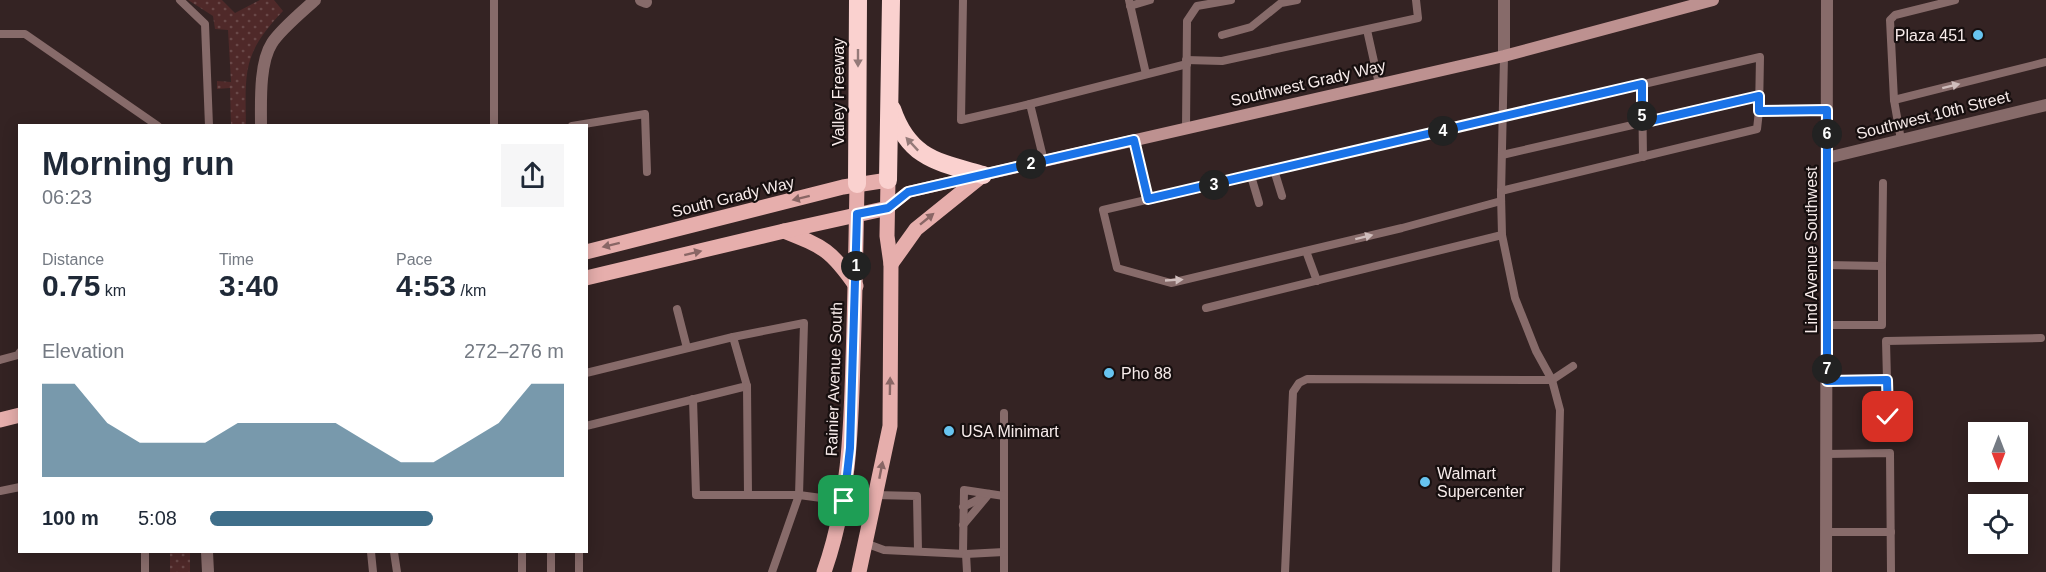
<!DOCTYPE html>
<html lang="en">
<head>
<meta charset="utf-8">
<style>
	body { margin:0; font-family:Arial,sans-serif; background:#f6f6f7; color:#1f2937; height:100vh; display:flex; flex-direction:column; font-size:22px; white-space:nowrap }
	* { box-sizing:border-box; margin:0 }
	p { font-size:20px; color:#747a83 }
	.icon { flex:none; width:33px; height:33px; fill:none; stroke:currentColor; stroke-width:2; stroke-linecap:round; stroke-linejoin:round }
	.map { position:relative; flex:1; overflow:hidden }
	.drawer { position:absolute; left:18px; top:124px; width:570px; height:429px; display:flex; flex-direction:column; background:#fff; border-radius:0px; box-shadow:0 3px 15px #0003 }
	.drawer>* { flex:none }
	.needle { width:39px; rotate:180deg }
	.tools { position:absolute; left:1968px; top:422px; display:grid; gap:12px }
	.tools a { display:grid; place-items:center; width:60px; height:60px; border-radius:0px; background:#fff; box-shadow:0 3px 15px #0003; font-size:30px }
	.pin { position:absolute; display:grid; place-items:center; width:51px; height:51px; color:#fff; margin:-26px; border-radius:12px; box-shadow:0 3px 9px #0006 }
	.km { position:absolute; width:30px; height:30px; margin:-15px; border-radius:50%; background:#222; color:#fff; font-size:16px; line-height:30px; text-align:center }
	.round { display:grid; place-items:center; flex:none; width:63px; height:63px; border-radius:0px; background:#f6f6f7 }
	.head { display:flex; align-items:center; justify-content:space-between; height:102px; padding:0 24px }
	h1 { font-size:33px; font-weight:700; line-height:45px }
	.stats { display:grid; grid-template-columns:repeat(3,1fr); gap:9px; height:102px; padding:6px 24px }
	.stats div { display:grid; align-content:center }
	.stats b { font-size:30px; font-weight:700 }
	.stats small { font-size:16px; font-weight:400 }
	.stats p { font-size:16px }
	.chart { height:168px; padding:12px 24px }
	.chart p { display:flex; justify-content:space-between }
	.chart svg { width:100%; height:108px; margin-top:6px; fill:#3f6f8a; opacity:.7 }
	ul { padding:0 24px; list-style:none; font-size:20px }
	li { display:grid; grid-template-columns:96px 72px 1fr; align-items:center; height:45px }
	li i { height:15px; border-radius:8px; background:#3f6f8a }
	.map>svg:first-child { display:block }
	.grass { fill:url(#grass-dots) }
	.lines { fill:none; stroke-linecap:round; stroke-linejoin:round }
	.service { stroke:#876b6a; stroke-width:8 }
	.minor { stroke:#876b6a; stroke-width:12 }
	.tertiary { stroke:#876b6a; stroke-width:12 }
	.secondary { stroke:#bd9190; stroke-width:12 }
	.primary { stroke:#e6aeac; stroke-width:15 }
	.motorway { stroke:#fad1cf; stroke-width:18 }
	.oneway { fill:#947a79 }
	.oneway2 { fill:#d0bebd }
	.oneway3 { fill:#896665 }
	.route-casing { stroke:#fff; stroke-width:12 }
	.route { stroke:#1a73e8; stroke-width:8 }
	.poi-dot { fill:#67c4f0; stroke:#170f0f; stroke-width:2 }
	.labels { text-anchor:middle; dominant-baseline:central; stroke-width:4.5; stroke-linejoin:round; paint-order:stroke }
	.poi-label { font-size:16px; fill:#f7ebea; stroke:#170f0f; text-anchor:start }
	.street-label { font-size:16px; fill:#f7ebea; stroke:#170f0f }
</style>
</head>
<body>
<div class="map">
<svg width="2046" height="572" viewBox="0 0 2046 572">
	<defs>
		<pattern id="grass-dots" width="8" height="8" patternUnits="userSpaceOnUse" patternTransform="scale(1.5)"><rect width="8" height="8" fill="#4f2929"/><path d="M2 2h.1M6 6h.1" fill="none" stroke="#694848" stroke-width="1.8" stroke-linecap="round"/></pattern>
	</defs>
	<rect width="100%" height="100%" fill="#342323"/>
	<!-- grass -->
	<g class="grass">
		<path d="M188 0H222L235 13 260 0H274L283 11C243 53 245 70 246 126H231L230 88 217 89V81L231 82 228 30 215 29 213 16Z"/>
		<rect x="170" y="552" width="20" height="20"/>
	</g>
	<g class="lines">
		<!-- service -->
		<g class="service">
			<path d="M180 0 205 24 209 126"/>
			<path d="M963 0 961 120 1030 104 1044 161"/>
			<path d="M1129 0 1146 74"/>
			<path d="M1130 6 1150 0"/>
			<path d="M1367 30 1379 84"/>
			<path d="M0 34H25L158 126"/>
			<path d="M1222 35 1251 27 1281 3 1297 0"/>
			<path d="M1504 56 1501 195 1502 235 1515 298 1536 351 1552 380 1560 410 1556 572"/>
			<path d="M1186 60 1222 61 1418 18 1416 0"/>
			<path d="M1642 84 1643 157"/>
			<path d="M1894 100 2046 62"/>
			<path d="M1030 104 1187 64"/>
			<path d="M494 126V0"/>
			<path d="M572 126 645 114 647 172"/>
			<path d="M1186 128 1187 21 1197 6 1231 0"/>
			<path d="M1134 140 1148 199"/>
			<path d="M1901 140 1894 100 1890 20 1895 15 1955 0"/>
			<path d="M1502 155 1759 96"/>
			<path d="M1274 170 1282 196"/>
			<path d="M1251 176 1259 203"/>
			<path d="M1501 191 1757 129 1759 111"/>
			<path d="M1501 201 1402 228 1171 283 1117 268 1103 210 1760 57 1759 111 1827 110"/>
			<path d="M1306 251 1317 281"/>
			<path d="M1827 265 1882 266 1883 183"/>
			<path d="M1206 308 1502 235"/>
			<path d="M677 309 687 348"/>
			<path d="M1827 325H1882V266"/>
			<path d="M733 337 804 323 799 495 772 572"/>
			<path d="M0 360 18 355 20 352"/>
			<path d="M586 373 733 337 747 386 586 426"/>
			<path d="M1887 380 1888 417"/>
			<path d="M1827 381 1887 380 1886 341 2041 338"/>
			<path d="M747 386 748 495"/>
			<path d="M693 399 696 495H799L844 501"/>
			<path d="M1004 413V572"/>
			<path d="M1826 454 1890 453 1891 572"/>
			<path d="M0 491 20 487"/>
			<path d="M875 495 917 496 918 551"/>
			<path d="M963 507 985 496"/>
			<path d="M963 525 989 494"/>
			<path d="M1826 532H1891"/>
			<path d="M865 543 884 550 966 554 1004 552"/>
			<path d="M145 552V572"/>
			<path d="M371 552 373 572"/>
			<path d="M394 552 397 572"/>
			<path d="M522 552V572"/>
			<path d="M551 552V572"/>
			<path d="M963 553 964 490 1004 496"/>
			<path d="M966 554 967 572"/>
			<path d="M579 572V552"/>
			<path d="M1285 572 1293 392 1299 383 1307 379 1552 380 1573 366"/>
		</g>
		<!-- minor -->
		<g class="minor">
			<path d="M641 0 646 2"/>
			<path d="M1504 56V0"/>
			<path d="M261 126C261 103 259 63 272 43 280 30 303 11 315 0"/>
			<path d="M1827 158 2046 105"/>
			<path d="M207 552 208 572"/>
		</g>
		<!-- tertiary -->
		<path class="tertiary" d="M1826 572 1827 0"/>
		<!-- secondary -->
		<path class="secondary" d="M888 208 908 192 1504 56 1713 0"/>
		<!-- primary -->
		<g class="primary">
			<path d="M784 231C824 247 831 250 856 286"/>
			<path d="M586 252 843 187 888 180 887 236 891 264 890 426 859 572"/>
			<path d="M891 264 916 229 983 175"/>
			<path d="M586 278 784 231 888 208"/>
			<path d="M0 420 20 415"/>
			<path d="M824 572C849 501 851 433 853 359 855 301 856 242 857 184"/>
		</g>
		<!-- motorway -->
		<g class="motorway">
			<path d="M892 109C909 159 938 162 983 175"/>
			<path d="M888 180 891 0"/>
			<path d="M857 184 858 0"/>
		</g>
	</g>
	<!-- one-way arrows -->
	<defs><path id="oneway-solid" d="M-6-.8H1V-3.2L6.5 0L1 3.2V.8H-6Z" transform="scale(1.5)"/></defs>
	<g class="oneway">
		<use href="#oneway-solid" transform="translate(858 58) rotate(90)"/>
		<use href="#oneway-solid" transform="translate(912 144) rotate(-133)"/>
	</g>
	<g class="oneway2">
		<use href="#oneway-solid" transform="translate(1951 86) rotate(-14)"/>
		<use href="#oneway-solid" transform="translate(1364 237) rotate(-14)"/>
		<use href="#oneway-solid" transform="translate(1174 280) rotate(-3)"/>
	</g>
	<g class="oneway3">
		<use href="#oneway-solid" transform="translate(801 198) rotate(166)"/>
		<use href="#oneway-solid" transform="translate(927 219) rotate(-39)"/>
		<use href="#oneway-solid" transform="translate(611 245) rotate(166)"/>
		<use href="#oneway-solid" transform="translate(693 253) rotate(-14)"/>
		<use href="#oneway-solid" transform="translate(890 386) rotate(-89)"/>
		<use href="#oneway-solid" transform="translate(881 470) rotate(-79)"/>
	</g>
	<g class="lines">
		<!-- route casing -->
		<g class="route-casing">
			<path id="route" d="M844 501 850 448 857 214 888 208 908 192 1134 140 1148 199 1642 84V123L1759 96V111L1827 110V381L1887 380 1888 417"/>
		</g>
		<!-- route -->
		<use href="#route" class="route"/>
	</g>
	<!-- markers -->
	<g class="poi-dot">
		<circle cx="1978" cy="35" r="6"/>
		<circle cx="1109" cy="373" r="6"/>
		<circle cx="949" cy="431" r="6"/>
		<circle cx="1425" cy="482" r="6"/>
	</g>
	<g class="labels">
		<!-- poi labels -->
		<g class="poi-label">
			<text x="1966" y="35" text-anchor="end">Plaza 451</text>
			<text x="1121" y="373">Pho 88</text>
			<text x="961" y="431">USA Minimart</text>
			<text x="1437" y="473">Walmart<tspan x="1437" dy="18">Supercenter</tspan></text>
		</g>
		<!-- street labels -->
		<g class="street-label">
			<text transform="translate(1308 83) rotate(-13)">Southwest Grady Way</text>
			<text transform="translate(838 92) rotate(-90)">Valley Freeway</text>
			<text transform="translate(1933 115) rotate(-14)">Southwest 10th Street</text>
			<text transform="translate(733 197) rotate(-14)">South Grady Way</text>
			<text transform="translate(1811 250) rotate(-90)">Lind Avenue Southwest</text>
			<text transform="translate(834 379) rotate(-88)">Rainier Avenue South</text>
		</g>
	</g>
</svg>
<div class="tools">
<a><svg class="needle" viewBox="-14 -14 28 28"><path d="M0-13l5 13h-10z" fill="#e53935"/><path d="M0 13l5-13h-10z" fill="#747a83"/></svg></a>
<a><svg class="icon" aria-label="locate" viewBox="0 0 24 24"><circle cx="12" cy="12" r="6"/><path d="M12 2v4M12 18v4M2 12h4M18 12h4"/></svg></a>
</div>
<div class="pin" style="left:844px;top:501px;background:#1e9e55"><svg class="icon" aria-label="arrive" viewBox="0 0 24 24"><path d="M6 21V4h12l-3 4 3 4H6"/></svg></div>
<div class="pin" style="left:1888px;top:417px;background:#d93025"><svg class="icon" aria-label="check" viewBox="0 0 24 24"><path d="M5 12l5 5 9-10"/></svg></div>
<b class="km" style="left:856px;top:266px">1</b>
<b class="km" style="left:1031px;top:164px">2</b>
<b class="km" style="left:1214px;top:185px">3</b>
<b class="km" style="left:1443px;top:131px">4</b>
<b class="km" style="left:1642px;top:116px">5</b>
<b class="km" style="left:1827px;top:134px">6</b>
<b class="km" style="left:1827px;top:369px">7</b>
<section class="drawer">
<div class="head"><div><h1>Morning run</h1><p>06:23</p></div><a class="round"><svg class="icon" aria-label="share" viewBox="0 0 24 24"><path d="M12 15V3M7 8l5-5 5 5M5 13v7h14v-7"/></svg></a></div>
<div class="stats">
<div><p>Distance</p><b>0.75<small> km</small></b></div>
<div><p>Time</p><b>3:40</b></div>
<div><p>Pace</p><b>4:53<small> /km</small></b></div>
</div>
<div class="chart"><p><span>Elevation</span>272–276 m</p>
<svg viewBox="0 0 160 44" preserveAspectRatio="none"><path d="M0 44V6L10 6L20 22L30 30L40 30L50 30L60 22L70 22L80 22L90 22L100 30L110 38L120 38L130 30L140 22L150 6L160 6V44z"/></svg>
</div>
<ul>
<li><b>100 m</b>5:08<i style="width:63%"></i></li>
</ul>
</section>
</div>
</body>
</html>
